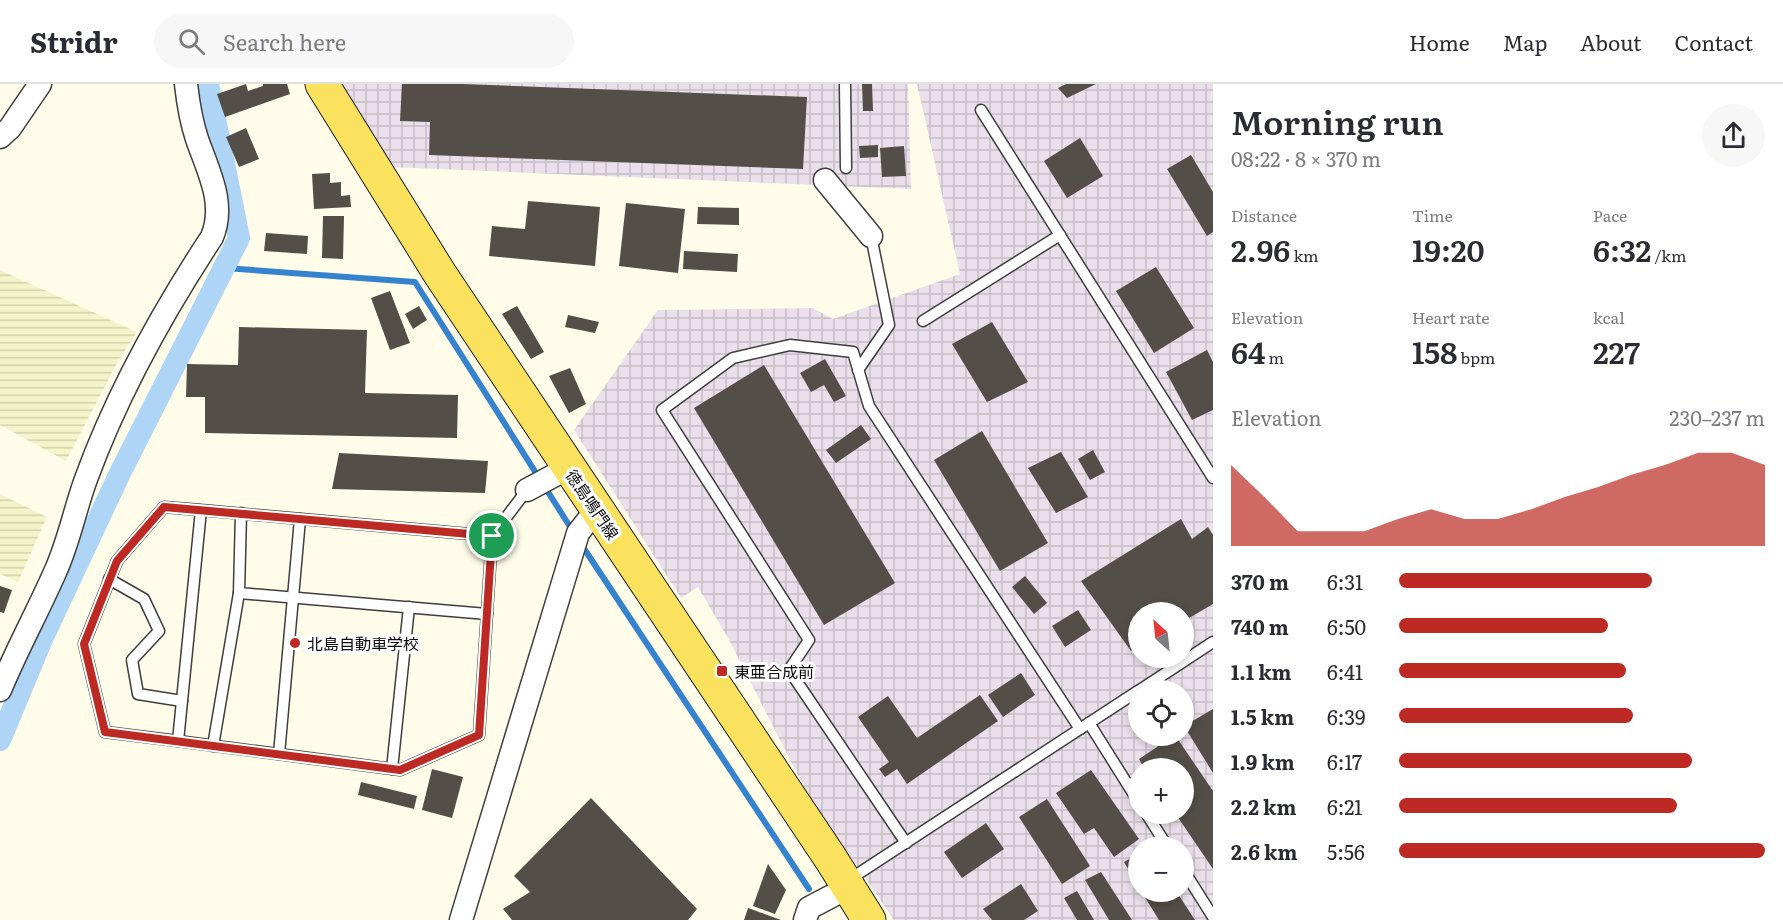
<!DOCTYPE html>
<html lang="en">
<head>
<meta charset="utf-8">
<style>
	body { margin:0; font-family:Literata,"Noto Sans JP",serif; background:#f7f7f7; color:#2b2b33; height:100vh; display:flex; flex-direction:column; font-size:22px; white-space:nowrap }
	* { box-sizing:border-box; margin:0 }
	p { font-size:20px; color:#7c7c81 }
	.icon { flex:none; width:33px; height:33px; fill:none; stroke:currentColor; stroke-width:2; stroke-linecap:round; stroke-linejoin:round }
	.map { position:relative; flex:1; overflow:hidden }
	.panel { display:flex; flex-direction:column; background:#fff; width:570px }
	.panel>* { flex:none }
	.needle { width:39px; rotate:333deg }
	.buttons { position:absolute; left:1128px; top:518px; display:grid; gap:12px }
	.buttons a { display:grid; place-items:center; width:66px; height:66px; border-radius:50%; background:#fff; box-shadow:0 3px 9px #0003; font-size:30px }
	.pin { position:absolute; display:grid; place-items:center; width:51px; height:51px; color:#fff; margin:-26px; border:3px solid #fff; border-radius:50%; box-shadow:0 2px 6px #0007 }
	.round { display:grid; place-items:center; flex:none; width:63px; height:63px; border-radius:32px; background:#f7f7f7 }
	.head { display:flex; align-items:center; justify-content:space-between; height:102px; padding:0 18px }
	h1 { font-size:33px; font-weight:600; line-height:45px }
	.metrics { display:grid; grid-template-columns:repeat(3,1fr); gap:9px; height:102px; padding:6px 18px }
	.metrics div { display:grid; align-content:center }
	.metrics b { font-size:30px; font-weight:600 }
	.metrics small { font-size:16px; font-weight:400 }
	.metrics p { font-size:16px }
	.chart { height:168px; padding:12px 18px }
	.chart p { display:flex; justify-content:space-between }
	.chart svg { width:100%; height:108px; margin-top:6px; fill:#bc2a23; opacity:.7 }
	ul { padding:0 18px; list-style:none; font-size:20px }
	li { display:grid; grid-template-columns:96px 72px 1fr; align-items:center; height:45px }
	li i { height:15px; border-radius:8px; background:#bc2a23 }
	header { display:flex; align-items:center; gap:36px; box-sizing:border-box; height:84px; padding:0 30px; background:#fff; border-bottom:2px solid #e1e1e2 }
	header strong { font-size:28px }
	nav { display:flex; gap:33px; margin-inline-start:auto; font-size:21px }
	.search { width:420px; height:54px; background:#f7f7f7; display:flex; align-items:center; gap:15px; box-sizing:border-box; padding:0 21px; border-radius:33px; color:#7c7c81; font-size:22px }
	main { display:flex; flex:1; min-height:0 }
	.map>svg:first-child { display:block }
	.industrial { fill:url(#industrial-grid); fill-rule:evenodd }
	.farmland { fill:url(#farmland-rules) }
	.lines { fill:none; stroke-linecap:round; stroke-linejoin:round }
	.stream { stroke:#3583ce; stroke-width:6 }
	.canal { stroke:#aed5f6; stroke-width:22 }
	.building { fill:#544e48 }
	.service-casing { stroke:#3e3e3e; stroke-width:13 }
	.minor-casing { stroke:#3e3e3e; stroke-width:25 }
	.primary-casing { stroke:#1c1c1c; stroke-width:35 }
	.service { stroke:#fff; stroke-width:10 }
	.minor { stroke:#fff; stroke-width:22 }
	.primary { stroke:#fae25f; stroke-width:33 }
	.route-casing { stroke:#fff; stroke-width:12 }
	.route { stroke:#bc2a23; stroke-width:8 }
	.poi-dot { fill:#bc2a23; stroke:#fff; stroke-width:2 }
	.labels { text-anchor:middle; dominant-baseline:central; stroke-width:6; stroke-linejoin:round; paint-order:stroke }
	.street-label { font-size:16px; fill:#0b0b0b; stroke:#fff }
	.poi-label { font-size:16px; fill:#0b0b0b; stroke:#fff; text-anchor:start }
</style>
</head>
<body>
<header>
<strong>Stridr</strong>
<div class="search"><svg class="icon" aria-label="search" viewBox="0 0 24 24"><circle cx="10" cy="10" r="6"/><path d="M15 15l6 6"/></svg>Search here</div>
<nav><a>Home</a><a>Map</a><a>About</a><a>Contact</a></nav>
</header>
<main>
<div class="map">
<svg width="1213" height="836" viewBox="0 0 1213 836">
	<defs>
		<pattern id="industrial-grid" width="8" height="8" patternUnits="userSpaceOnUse" patternTransform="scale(1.5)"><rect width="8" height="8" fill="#ebdfeb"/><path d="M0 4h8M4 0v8" fill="none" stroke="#c8bec8"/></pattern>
		<pattern id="farmland-rules" width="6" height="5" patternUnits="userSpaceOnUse" patternTransform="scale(1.5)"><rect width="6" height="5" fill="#f4f4ca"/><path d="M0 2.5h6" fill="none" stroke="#d0d0ac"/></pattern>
	</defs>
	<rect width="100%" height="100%" fill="#fffdea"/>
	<!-- industrial -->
	<g class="industrial">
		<path d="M341 0H908L911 105 390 83Z"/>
		<path d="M917 0H1213V836H894L807 709 728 554 698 503 681 514 574 346 658 226 813 224 833 235 960 190ZM1138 528H1184V573H1138ZM1138 606H1184V651H1138ZM1138 684H1184V729H1138ZM1138 762H1184V807H1138Z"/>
	</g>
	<!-- farmland -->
	<g class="farmland">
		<path d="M0 186 137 248 117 279 66 377 0 341Z"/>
		<path d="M0 410 47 433 18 498 0 490Z"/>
	</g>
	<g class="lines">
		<!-- stream -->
		<g class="stream">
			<path d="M225 184 415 198 574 449"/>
			<path d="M581 460 809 805"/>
		</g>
		<!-- canal -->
		<path class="canal" d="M0 656 42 555 120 389 239 154 208 0"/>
	</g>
	<!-- building -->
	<g class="building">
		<path d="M246 0 248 7 263 2V0H287L290 10 225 33 217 10Z"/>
		<path d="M402 0H463L807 13 803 85 429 71 430 38 400 37Z"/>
		<path d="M862 0H872L873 27H863Z"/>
		<path d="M1066 0H1096L1067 14 1058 4Z"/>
		<path d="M246 44 259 75 239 83 226 53Z"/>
		<path d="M1080 54 1103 92 1067 114 1044 77Z"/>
		<path d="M878 61V73L860 74 859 62Z"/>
		<path d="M904 62 906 92 882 93 880 64Z"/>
		<path d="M1191 71 1213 108V148L1207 152 1167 85Z"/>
		<path d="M330 89V99L341 98V112L350 111 351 123 314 125 312 90Z"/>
		<path d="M528 117 600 123 595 182 489 172 492 142 525 145Z"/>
		<path d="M626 119 685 125 678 189 619 182Z"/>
		<path d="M698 123 739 124V141L697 140Z"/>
		<path d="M323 132H344L343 175 322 174Z"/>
		<path d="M266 149 308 152 307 170 264 167Z"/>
		<path d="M684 167 738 170 737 188 683 185Z"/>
		<path d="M1156 183 1194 244 1154 269 1116 207Z"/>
		<path d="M390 207 410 259 390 266 371 214Z"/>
		<path d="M419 222 427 236 413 245 405 230Z"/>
		<path d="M517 222 544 268 531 275 502 230Z"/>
		<path d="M568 231 599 238 595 249 565 243Z"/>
		<path d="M992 238 1028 298 987 318 952 260Z"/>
		<path d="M239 243 367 246 365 309 458 311 457 354 205 349V313H186L187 280 238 281Z"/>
		<path d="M1207 266 1213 278V326L1192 336 1166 288Z"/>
		<path d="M825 275 846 312 834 318 824 301 811 308 800 289Z"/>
		<path d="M764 281 895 499 824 541 694 324Z"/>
		<path d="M570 284 586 320 569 329 549 292Z"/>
		<path d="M861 341 871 355 836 379 826 366Z"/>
		<path d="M982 347 1048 459 1000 487 934 376Z"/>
		<path d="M1093 366 1105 388 1090 396 1078 375Z"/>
		<path d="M1061 368 1088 413 1056 429 1028 384Z"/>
		<path d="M339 369 488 377 485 409 332 405Z"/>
		<path d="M1181 435 1192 455 1208 443 1213 451V520L1184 537V528H1138V563L1131 567 1081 497Z"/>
		<path d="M1025 492 1047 519 1034 530 1012 503Z"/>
		<path d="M0 502 12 506 4 529 0 528Z"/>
		<path d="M1078 526 1091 546 1065 563 1052 542Z"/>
		<path d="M1021 589 1035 611 1003 633 988 611Z"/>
		<path d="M980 611 998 637 907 700 897 685 885 693 879 685 889 678 858 633 888 612 917 654Z"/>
		<path d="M1213 625V689L1184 642Z"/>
		<path d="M1175 651 1213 707V785L1175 729H1184V684H1144L1139 675Z"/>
		<path d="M432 685 463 693 452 734 422 726Z"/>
		<path d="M1091 686 1139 755 1114 773 1094 744 1084 750 1056 709Z"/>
		<path d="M361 698 417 712 414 725 358 711Z"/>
		<path d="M591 714 697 825 688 836H512L503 825 530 808 514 792Z"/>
		<path d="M1047 715 1090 782 1062 800 1019 733Z"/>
		<path d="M986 739 1004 765 962 794 944 768Z"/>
		<path d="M1138 770V802L1124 778Z"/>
		<path d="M768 780 786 806 775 830 753 822Z"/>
		<path d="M1101 788 1132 836H1109L1085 796Z"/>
		<path d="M1021 800 1038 827 1024 836H992L983 825Z"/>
		<path d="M1077 807 1094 836H1077L1064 814Z"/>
		<path d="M1141 807H1176L1195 836H1159Z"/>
		<path d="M748 824 781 836H744Z"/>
	</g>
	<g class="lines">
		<!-- service casing -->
		<g class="service-casing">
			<g id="service">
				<path d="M845 0 846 84"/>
				<path d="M981 26 1213 394"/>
				<path d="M923 237 1060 151"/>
				<path d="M858 286 889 241 871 152"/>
				<path d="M201 426 178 657 105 648 84 560 117 477 164 423 201 426 492 452 527 406"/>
				<path d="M241 429 239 509 487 530"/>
				<path d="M109 495 144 515 159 547 132 576 138 610 182 617"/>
				<path d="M1140 606 1213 558"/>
				<path d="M1089 639 1138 717"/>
				<path d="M178 657 400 686 479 651 492 452"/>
				<path d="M213 662 239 509"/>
				<path d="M279 670 300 435"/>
				<path d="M392 685 409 523"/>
				<path d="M1146 729 1167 762"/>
				<path d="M906 759 789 586 809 556 662 326 733 274 790 261 853 268 869 322 1080 645"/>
				<path d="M1184 787 1213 833"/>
				<path d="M847 797 1138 607"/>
			</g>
		</g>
		<!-- minor casing -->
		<g class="minor-casing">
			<g id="minor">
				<path d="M0 53 10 44 40 0"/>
				<path d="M825 96 871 152"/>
				<path d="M527 406 568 384"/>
				<path d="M0 606C17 565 38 527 56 486 69 457 75 425 86 395 117 310 162 229 212 153 226 119 208 87 197 55 191 37 188 18 186 0"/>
				<path d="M461 836 578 449 596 426"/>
				<path d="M805 836 809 824 849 803"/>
			</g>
		</g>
		<!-- primary casing -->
		<g class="primary-casing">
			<path id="primary" d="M322 0 440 190 831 775 869 836"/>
		</g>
		<!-- service -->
		<use href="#service" class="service"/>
		<!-- minor -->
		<use href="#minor" class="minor"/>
		<!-- primary -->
		<use href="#primary" class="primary"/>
	</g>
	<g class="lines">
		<!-- route casing -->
		<g class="route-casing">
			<path id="route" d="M164 423 492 452 479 651 400 686 105 648 84 560 117 477Z"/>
		</g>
		<!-- route -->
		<use href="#route" class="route"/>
	</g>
	<!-- markers -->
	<g class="poi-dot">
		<circle cx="295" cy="559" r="6"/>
		<rect x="716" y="581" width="12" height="12" rx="3"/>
	</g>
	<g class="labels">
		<!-- street labels -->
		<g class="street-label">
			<text transform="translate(593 420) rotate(56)">徳島鳴門線</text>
		</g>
		<!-- poi labels -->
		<g class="poi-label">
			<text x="307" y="559">北島自動車学校</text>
			<text x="734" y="587">東亜合成前</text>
		</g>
	</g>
</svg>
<div class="buttons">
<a><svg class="needle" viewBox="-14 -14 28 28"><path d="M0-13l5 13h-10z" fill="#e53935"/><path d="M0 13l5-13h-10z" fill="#7c7c81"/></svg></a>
<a><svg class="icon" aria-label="locate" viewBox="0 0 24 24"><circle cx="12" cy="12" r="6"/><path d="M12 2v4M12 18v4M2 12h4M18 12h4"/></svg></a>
<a>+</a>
<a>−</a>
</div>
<div class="pin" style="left:492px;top:452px;background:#1e9e55"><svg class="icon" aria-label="arrive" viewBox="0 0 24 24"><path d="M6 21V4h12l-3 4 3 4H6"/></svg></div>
</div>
<section class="panel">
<div class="head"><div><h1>Morning run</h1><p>08:22 · 8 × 370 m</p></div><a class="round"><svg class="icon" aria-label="share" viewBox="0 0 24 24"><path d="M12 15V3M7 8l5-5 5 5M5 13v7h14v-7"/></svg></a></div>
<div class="metrics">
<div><p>Distance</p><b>2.96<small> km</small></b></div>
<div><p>Time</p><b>19:20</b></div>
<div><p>Pace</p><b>6:32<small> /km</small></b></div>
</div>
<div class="metrics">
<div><p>Elevation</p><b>64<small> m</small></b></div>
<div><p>Heart rate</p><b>158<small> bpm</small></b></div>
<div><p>kcal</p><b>227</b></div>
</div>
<div class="chart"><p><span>Elevation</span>230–237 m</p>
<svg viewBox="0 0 160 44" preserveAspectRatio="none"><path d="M0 44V11L10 24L20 38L30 38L40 38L50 33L60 29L70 33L80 33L90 29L100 24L110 20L120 15L130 11L140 6L150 6L160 11V44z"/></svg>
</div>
<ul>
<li><b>370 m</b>6:31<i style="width:69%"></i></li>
<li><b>740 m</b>6:50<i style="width:57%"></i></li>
<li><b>1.1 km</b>6:41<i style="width:62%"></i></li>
<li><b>1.5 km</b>6:39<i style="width:64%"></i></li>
<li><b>1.9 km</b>6:17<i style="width:80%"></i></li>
<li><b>2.2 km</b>6:21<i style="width:76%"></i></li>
<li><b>2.6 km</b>5:56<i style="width:100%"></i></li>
</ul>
</section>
</main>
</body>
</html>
